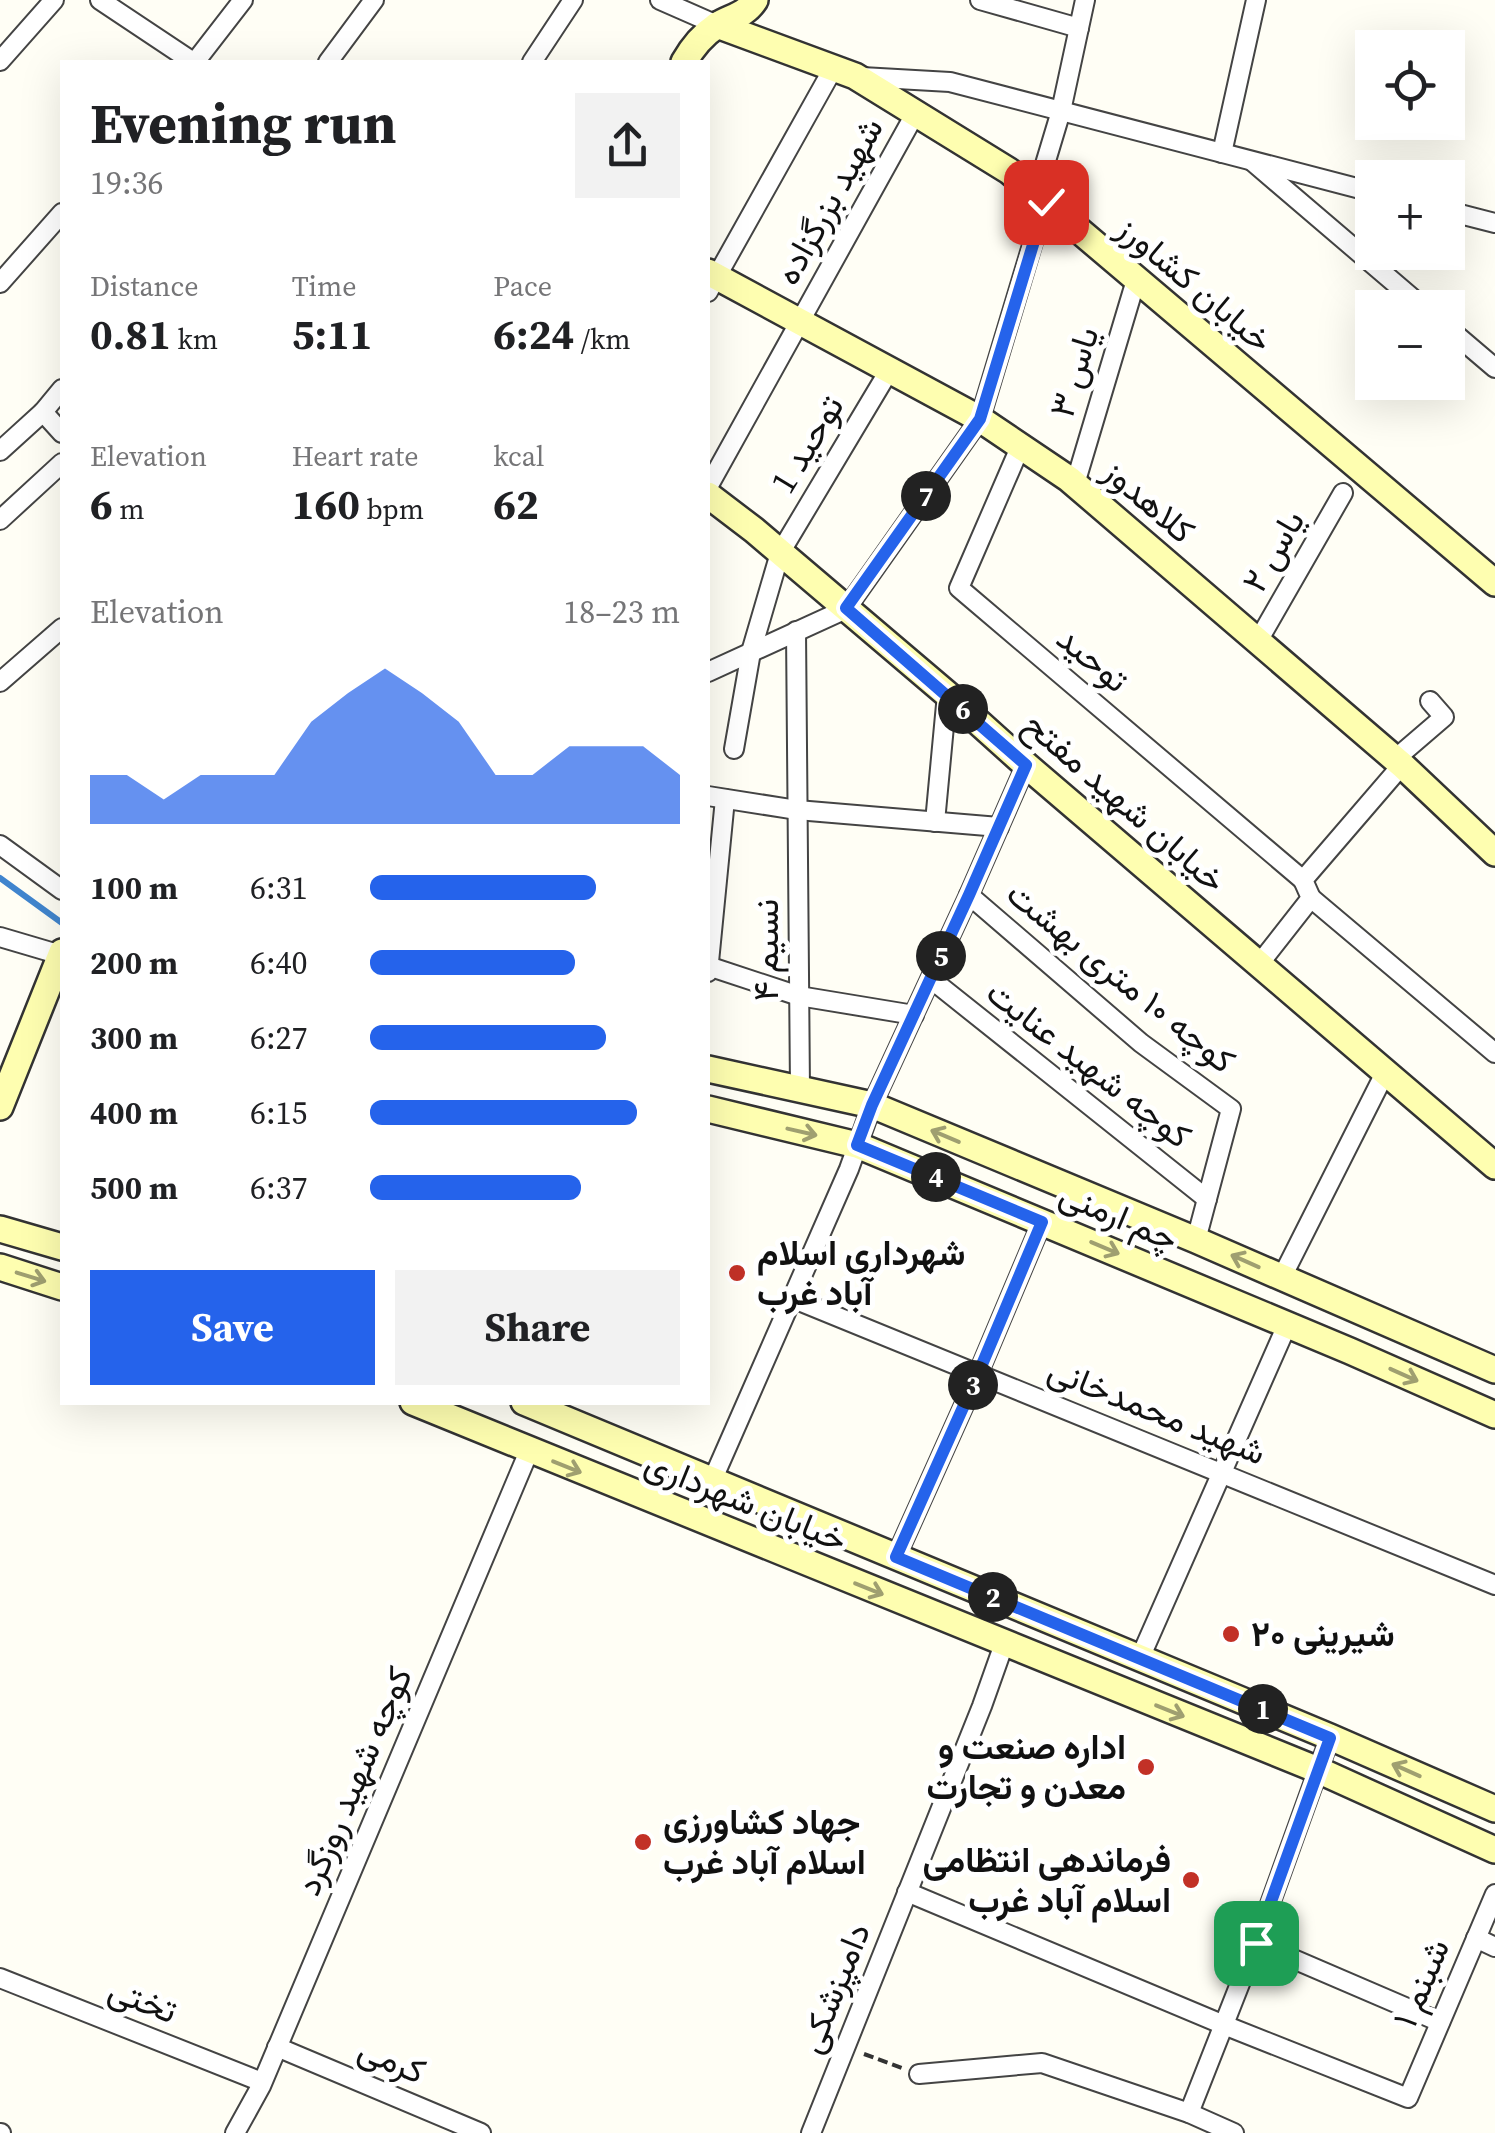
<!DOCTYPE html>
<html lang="en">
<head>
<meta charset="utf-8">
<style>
	body { margin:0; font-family:"Source Serif 4",Vazirmatn,serif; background:#f2f2f2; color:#202124; height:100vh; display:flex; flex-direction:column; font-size:38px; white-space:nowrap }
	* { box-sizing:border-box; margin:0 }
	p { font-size:32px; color:#757577 }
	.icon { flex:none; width:55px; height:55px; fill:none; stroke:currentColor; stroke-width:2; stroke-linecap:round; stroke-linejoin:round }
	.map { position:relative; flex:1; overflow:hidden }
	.panel { position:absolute; left:60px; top:60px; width:650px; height:1345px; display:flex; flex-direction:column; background:#fff; border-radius:0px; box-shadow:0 10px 40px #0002 }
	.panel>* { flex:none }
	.controls { position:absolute; left:1355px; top:30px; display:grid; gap:20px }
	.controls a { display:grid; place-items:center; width:110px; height:110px; border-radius:0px; background:#fff; box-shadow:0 10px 40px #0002; font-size:50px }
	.pin { position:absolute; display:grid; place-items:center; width:85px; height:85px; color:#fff; margin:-42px; border-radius:20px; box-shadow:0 5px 15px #0006 }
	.km { position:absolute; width:50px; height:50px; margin:-25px; border-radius:50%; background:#222; color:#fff; font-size:28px; line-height:50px; text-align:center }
	.round { display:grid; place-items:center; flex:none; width:105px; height:105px; border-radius:0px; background:#f2f2f2 }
	.head { display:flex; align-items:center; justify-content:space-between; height:170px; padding:0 30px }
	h1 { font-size:55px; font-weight:700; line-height:75px }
	.metrics { display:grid; grid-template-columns:repeat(3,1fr); gap:15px; height:170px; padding:10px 30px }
	.metrics div { display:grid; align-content:center }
	.metrics b { font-size:42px; font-weight:700 }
	.metrics small { font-size:28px; font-weight:400 }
	.metrics p { font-size:28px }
	.chart { height:280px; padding:20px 30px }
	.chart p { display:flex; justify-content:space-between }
	.chart svg { width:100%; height:180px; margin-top:10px; fill:#2563eb; opacity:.7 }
	.primary-button { display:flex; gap:20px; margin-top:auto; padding:20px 30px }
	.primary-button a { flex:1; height:115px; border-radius:0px; background:#2563eb; color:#fff; font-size:40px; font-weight:700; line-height:115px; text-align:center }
	.primary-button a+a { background:#f2f2f2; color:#202124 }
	ul { padding:0 30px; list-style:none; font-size:32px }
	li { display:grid; grid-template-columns:160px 120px 1fr; align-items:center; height:75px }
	li i { height:25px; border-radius:12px; background:#2563eb }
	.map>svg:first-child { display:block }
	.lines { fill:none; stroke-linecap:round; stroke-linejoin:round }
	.stream { stroke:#4085ce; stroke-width:6 }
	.street-casing { stroke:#444; stroke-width:22 }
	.secondary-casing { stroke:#333; stroke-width:30 }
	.path { stroke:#333; stroke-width:4; stroke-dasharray:10 5; stroke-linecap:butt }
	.street { stroke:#fff; stroke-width:18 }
	.secondary { stroke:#fefeb0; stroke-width:25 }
	.oneway { stroke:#9f9f70 }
	.route-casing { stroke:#fff; stroke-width:20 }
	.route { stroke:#2563eb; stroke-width:12 }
	.poi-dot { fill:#c23127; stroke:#fff; stroke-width:4 }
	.labels { text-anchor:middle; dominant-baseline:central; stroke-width:10; stroke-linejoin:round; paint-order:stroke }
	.street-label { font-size:35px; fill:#111; stroke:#fff }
	.poi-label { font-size:35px; font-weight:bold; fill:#111; stroke:#fff; text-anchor:start }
</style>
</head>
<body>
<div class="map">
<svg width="1495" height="2133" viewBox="0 0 1495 2133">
	<rect width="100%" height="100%" fill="#fffef5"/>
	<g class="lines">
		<!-- stream -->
		<path class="stream" d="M0 878 62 923"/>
		<!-- street casing -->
		<g class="street-casing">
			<g id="street">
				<path d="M100 0 193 62"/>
				<path d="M660 0 717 25"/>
				<path d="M980 0 1079 28"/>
				<path d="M0 61 54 0"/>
				<path d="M195 62 243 0"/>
				<path d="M328 62 374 0"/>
				<path d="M532 62 573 0"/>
				<path d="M862 77 950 82 1372 192"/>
				<path d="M1222 153 1256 0"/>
				<path d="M1253 162 1424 308"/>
				<path d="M1036 194 1061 111 1085 0"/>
				<path d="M1448 211 1495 223"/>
				<path d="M0 283 62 213"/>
				<path d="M708 292 834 67"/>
				<path d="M1448 328 1495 368"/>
				<path d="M43 412 62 433"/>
				<path d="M1021 445 959 588 1303 880"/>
				<path d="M0 451 43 412 62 389"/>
				<path d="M1075 484 1136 280"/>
				<path d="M708 487 915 114"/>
				<path d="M0 520 62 463"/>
				<path d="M796 631 800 1089"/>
				<path d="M1258 641 1343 493"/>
				<path d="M708 672 846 609 980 419 1045 202"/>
				<path d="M0 682 62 628"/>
				<path d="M734 749 751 652 780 553 890 369"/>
				<path d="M1395 759 1444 717 1430 701"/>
				<path d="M708 796 797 810 999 827"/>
				<path d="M935 822 947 694"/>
				<path d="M0 845 62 890"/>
				<path d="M969 895 1141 1043 1231 1109 1196 1240"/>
				<path d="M1311 898 1495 1053"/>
				<path d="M0 937 61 955"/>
				<path d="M1260 963 1311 898 1303 880 1402 765"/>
				<path d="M708 966 799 996 914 1015"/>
				<path d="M708 972 725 799"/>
				<path d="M931 979 1207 1199"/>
				<path d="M1282 1277 1385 1073"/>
				<path d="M794 1299 1495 1585"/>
				<path d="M712 1481 849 1169 872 1105 969 895 1026 765"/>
				<path d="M896 1557 978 1374 1042 1222"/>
				<path d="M1140 1658 1287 1325"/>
				<path d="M907 1892 1224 2025 1408 2098 1495 1894"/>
				<path d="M1476 1938 1495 1947"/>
				<path d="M1256 1943 1440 2022"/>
				<path d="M0 1978 262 2082"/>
				<path d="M277 2047 481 2133"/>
				<path d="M919 2074 1042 2063 1189 2113 1234 2133"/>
				<path d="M1189 2113 1256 1943 1330 1737"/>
				<path d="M0 2133H1"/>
				<path d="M235 2133 261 2086 529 1451"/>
				<path d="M811 2133 982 1706 1004 1644"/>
			</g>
		</g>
		<!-- secondary casing -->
		<g class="secondary-casing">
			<g id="secondary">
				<path d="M717 25 855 76 1009 171 1495 583"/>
				<path d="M684 62C692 48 701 36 716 26 731 16 744 17 755 0"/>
				<path d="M708 272 980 419 1069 479 1402 765 1495 853"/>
				<path d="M708 495 754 530 947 694 1026 765 1495 1166"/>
				<path d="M708 1069 872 1105 1196 1240 1495 1370"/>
				<path d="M0 1107 62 952"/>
				<path d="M708 1109 857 1145 1350 1351 1495 1415"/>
				<path d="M0 1229 62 1247"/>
				<path d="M0 1267 62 1287"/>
				<path d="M413 1402 1318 1770 1495 1850"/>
				<path d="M524 1402 1330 1737 1495 1809"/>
			</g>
		</g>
		<!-- path -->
		<path class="path" d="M864 2054 902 2068"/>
		<!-- street -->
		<use href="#street" class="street"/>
		<!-- secondary -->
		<use href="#secondary" class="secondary"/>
	</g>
	<!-- one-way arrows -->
	<defs><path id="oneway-shaft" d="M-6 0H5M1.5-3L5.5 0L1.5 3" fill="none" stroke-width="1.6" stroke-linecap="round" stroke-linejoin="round" transform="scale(2.5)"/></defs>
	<g class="oneway">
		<use href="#oneway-shaft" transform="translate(802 1132) rotate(13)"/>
		<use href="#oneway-shaft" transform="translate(945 1136) rotate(-157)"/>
		<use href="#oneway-shaft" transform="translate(1105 1248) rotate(23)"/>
		<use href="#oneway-shaft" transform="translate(1245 1261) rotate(-156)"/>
		<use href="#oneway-shaft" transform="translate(31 1277) rotate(17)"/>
		<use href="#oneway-shaft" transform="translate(1404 1375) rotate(24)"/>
		<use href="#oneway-shaft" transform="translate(567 1467) rotate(22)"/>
		<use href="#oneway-shaft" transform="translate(869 1589) rotate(22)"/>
		<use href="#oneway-shaft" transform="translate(1170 1711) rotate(22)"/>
		<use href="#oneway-shaft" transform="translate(1406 1770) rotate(-156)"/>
	</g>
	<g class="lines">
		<!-- route casing -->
		<g class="route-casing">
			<path id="route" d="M1046 202 980 419 846 608 1026 765 969 895 872 1105 857 1145 1042 1222 978 1374 896 1557 1330 1738 1256 1943"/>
		</g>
		<!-- route -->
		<use href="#route" class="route"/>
	</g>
	<!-- markers -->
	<g class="poi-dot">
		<circle cx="737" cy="1273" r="10"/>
		<circle cx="1231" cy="1634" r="10"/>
		<circle cx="1146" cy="1767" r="10"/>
		<circle cx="643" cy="1842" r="10"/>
		<circle cx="1191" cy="1880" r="10"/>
	</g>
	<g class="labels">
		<!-- street labels -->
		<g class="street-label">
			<text transform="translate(829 201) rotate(-61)">شهید بزرگزاده</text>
			<text transform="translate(1195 284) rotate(40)">خیابان کشاورز</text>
			<text transform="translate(1074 372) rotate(-73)">یاس ۳</text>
			<text transform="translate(807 444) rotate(-59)">توحید 1</text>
			<text transform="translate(1149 501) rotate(41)">کلاهدوز</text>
			<text transform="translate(1273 551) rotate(-60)">یاس ۲</text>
			<text transform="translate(1093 659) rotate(40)">توحید</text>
			<text transform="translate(1125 802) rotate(41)">خیابان شهید مفتح</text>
			<text transform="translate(766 950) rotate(-90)">نسیم ۴</text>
			<text transform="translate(1121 977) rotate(39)">کوچه ۱۰ متری بهشت</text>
			<text transform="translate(1089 1064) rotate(38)">کوچه شهید عنایت</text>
			<text transform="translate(1119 1216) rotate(23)">چم ارمنی</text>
			<text transform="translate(1157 1411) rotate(22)">شهید محمدخانی</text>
			<text transform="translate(746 1501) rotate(22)">خیابان شهرداری</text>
			<text transform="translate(354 1781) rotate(-67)">کوچه شهید روزگرد</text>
			<text transform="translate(1421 1983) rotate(-67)">شبنم ۱</text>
			<text transform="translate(834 1988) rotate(-68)">دامپزشکی</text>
			<text transform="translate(143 2000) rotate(21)">تختی</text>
			<text transform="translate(392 2060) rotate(23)">کرمی</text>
		</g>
		<!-- poi labels -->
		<g class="poi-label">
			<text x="757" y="1253">شهرداری اسلام<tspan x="757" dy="40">آباد غرب</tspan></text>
			<text x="1251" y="1634">شیرینی ۲۰</text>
			<text x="1126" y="1747" text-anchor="end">اداره صنعت و<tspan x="1126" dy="40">معدن و تجارت</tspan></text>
			<text x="663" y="1822">جهاد کشاورزی<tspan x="663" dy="40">اسلام آباد غرب</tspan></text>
			<text x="1171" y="1860" text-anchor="end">فرماندهی انتظامی<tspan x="1171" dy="40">اسلام آباد غرب</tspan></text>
		</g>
	</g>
</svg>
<div class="controls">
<a><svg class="icon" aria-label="locate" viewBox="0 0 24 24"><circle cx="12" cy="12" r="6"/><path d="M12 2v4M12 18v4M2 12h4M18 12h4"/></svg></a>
<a>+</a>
<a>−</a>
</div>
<div class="pin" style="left:1256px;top:1943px;background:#1e9e55"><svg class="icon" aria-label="arrive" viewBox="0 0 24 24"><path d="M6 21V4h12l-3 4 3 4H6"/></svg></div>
<div class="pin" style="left:1046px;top:202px;background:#d93025"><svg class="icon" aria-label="check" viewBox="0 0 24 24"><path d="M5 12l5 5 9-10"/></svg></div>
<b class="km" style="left:1263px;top:1709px">1</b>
<b class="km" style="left:993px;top:1597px">2</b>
<b class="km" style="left:973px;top:1385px">3</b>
<b class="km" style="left:936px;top:1177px">4</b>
<b class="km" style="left:941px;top:956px">5</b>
<b class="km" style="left:963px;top:709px">6</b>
<b class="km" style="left:926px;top:496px">7</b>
<section class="panel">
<div class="head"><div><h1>Evening run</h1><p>19:36</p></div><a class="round"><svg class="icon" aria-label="share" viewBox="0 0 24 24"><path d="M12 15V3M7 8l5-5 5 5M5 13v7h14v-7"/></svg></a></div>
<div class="metrics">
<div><p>Distance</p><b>0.81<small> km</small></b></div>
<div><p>Time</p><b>5:11</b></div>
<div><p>Pace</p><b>6:24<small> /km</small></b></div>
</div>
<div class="metrics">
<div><p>Elevation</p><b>6<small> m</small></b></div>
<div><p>Heart rate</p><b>160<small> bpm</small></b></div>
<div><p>kcal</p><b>62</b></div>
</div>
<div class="chart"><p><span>Elevation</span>18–23 m</p>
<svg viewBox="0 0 160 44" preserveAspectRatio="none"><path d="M0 44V32L10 32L20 38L30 32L40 32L50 32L60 19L70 12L80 6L90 12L100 19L110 32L120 32L130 25L140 25L150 25L160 32V44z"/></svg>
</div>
<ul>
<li><b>100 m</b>6:31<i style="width:73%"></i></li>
<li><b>200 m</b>6:40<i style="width:66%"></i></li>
<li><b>300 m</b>6:27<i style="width:76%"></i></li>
<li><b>400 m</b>6:15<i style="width:86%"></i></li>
<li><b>500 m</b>6:37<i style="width:68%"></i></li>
</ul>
<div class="primary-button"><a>Save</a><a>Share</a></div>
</section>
</div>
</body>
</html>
